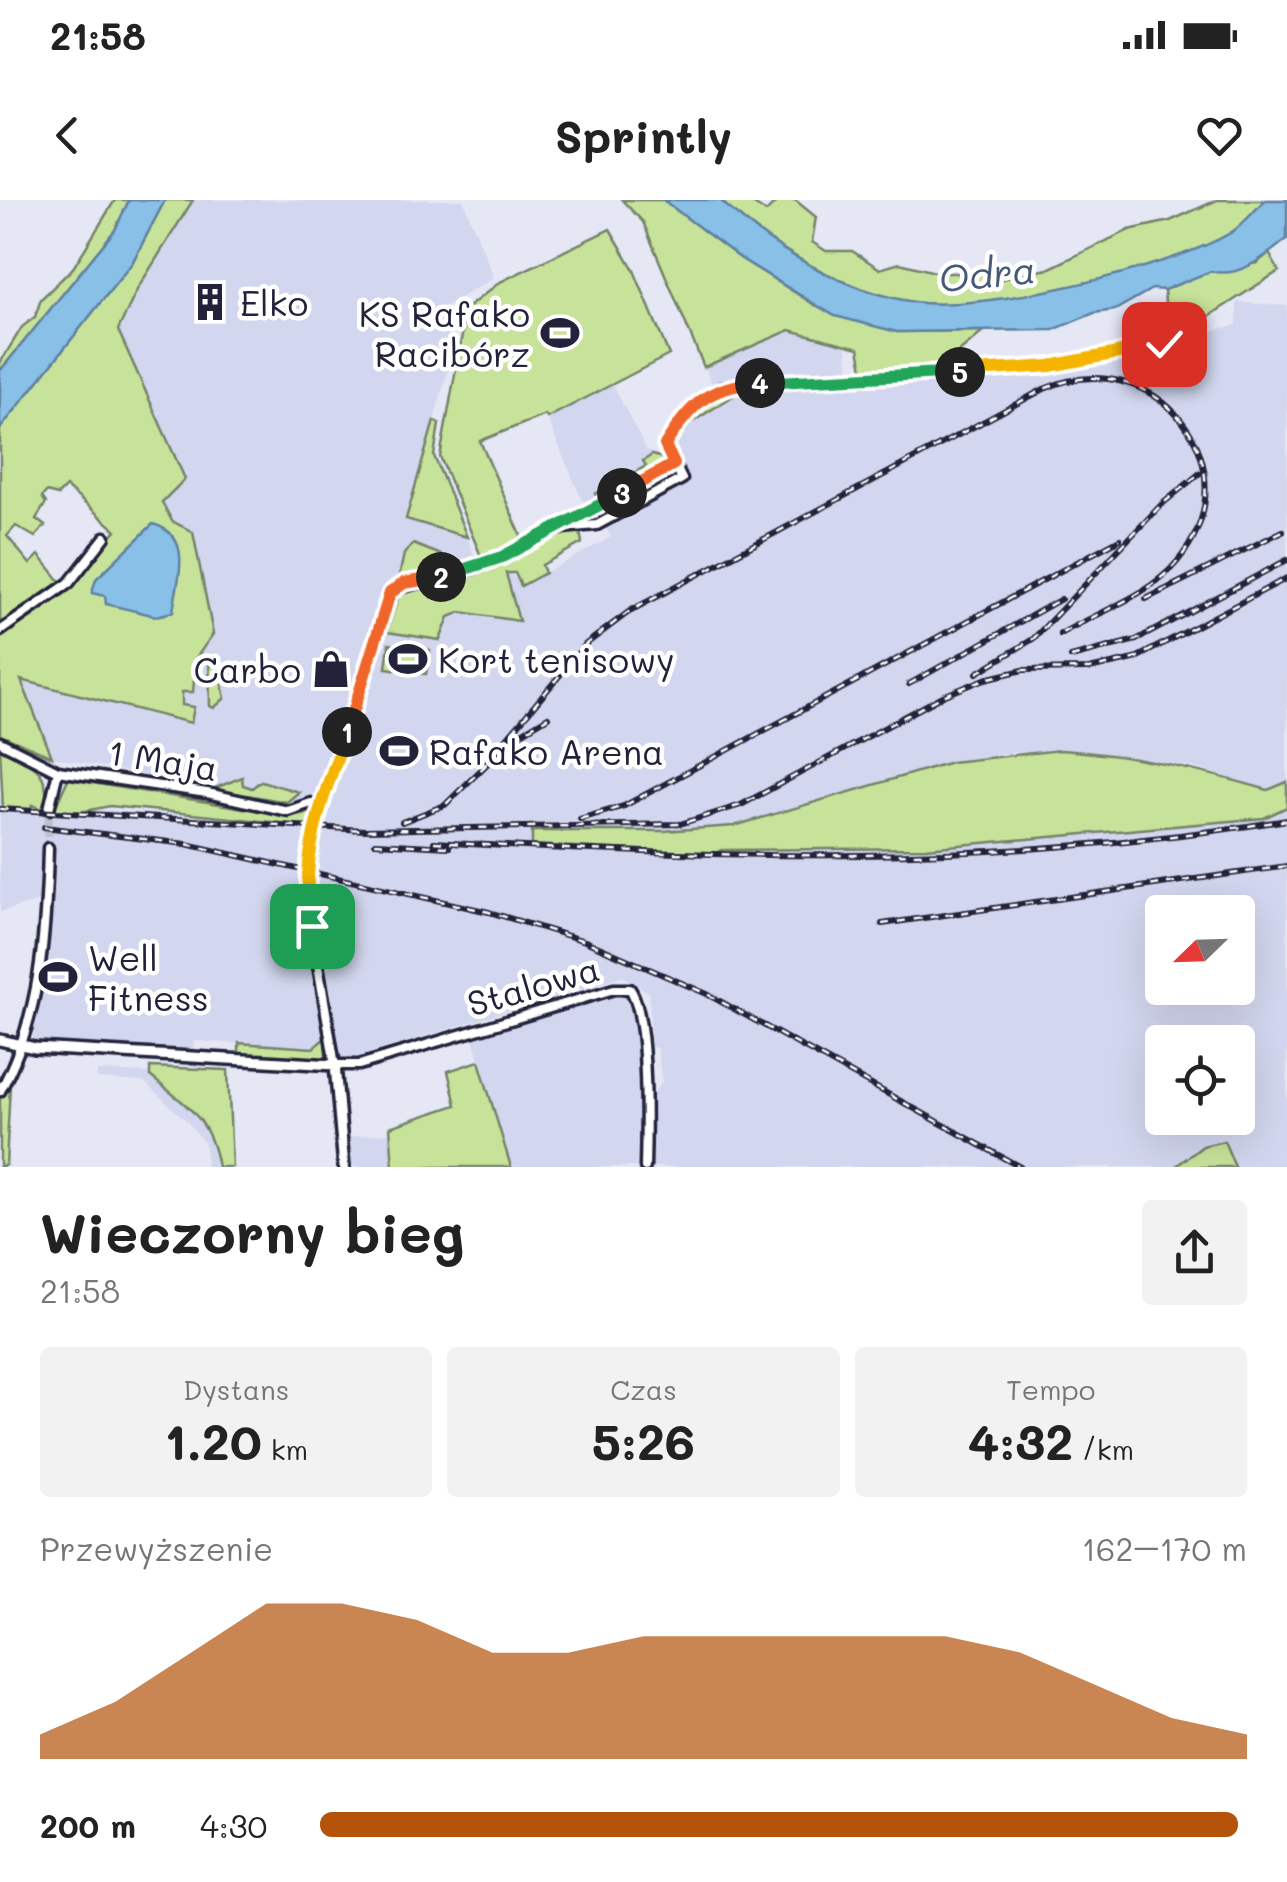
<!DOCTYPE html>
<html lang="pl">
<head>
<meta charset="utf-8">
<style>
	body { margin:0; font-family:Mali,sans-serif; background:#f2f2f2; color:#222; height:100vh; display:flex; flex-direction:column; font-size:38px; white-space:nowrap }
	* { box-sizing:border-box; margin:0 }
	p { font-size:32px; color:#767676 }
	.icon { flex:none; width:55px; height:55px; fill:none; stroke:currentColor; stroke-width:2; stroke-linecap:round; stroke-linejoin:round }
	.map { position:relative; height:967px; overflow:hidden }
	.drawer { display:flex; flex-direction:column; background:#fff; flex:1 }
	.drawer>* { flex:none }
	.needle { width:65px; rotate:247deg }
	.tools { position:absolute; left:1145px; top:695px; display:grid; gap:20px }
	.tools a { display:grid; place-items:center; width:110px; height:110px; border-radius:10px; background:#fff; box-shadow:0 10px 40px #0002; font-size:50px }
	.pin { position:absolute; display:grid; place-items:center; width:85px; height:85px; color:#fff; margin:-42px; border-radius:20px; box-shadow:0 5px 15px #0006 }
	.km { position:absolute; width:50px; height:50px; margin:-25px; border-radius:50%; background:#222; color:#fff; font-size:28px; line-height:50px; text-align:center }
	.round { display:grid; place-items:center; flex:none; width:105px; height:105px; border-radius:10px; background:#f2f2f2 }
	.summary { display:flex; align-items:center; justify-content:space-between; height:170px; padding:0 40px }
	h1 { font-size:55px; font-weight:800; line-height:75px }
	.figures { display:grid; grid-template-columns:repeat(3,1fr); gap:15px; height:170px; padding:10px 40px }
	.figures div { display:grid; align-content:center; border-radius:10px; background:#f2f2f2; text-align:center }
	.figures b { font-size:50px; font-weight:800 }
	.figures small { font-size:28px; font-weight:400 }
	.figures p { font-size:28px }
	.chart { height:280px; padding:20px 40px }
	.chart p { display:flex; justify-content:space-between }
	.chart svg { width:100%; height:180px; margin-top:10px; fill:#b45309; opacity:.7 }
	ul { padding:0 40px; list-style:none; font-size:32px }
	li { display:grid; grid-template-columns:160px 120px 1fr; align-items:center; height:75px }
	li i { height:25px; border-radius:12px; background:#b45309 }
	.status { display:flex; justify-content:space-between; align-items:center; height:70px; padding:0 50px; background:#fff; direction:ltr }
	.status svg { height:28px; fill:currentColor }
	header { display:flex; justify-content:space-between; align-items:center; height:130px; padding:0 40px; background:#fff; font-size:45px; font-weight:800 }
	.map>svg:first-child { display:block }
	.built { fill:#d2d6ee; fill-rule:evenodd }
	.green { fill:#c7e39a; stroke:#74826a; stroke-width:2.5; fill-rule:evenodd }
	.water { fill:#89c0e7; stroke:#6081a2; stroke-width:2.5 }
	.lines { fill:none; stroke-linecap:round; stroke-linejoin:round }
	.minor-tunnel { stroke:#bec0d0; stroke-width:8; stroke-dasharray:8 4; stroke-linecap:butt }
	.minor-casing { stroke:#22223b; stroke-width:15 }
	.major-casing { stroke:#22223b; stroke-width:16 }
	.minor { stroke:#fff; stroke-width:8 }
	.major { stroke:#fff; stroke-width:9 }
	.rail-casing { stroke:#22223b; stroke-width:6 }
	.rail { stroke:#fff; stroke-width:2.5; stroke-dasharray:8; stroke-linecap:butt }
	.split-1-casing { stroke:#fff; stroke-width:20 }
	.split-2-casing { stroke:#fff; stroke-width:20 }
	.split-3-casing { stroke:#fff; stroke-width:20 }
	.split-4-casing { stroke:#fff; stroke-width:20 }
	.split-5-casing { stroke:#fff; stroke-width:20 }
	.split-6-casing { stroke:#fff; stroke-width:20 }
	.split-1 { stroke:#f5b400; stroke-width:12 }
	.split-2 { stroke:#f0652b; stroke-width:12 }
	.split-3 { stroke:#22a559; stroke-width:12 }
	.split-4 { stroke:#f0652b; stroke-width:12 }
	.split-5 { stroke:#22a559; stroke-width:12 }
	.split-6 { stroke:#f5b400; stroke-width:12 }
	.labels { text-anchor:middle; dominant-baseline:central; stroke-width:9; stroke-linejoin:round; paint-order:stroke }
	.poi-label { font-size:35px; fill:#22223b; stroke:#fff; text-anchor:start }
	.street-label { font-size:35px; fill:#22223b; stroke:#fff }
	.water-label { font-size:38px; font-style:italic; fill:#465977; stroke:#fff }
</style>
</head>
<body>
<div class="status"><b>21:58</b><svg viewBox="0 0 49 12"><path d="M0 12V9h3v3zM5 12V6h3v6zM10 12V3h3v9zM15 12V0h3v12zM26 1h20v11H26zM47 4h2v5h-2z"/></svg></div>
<header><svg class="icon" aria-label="back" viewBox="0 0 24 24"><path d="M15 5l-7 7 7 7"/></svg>Sprintly<svg class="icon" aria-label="heart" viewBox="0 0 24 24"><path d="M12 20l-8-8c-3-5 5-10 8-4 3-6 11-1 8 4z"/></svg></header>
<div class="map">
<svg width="1287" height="967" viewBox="0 0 1287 967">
	<rect width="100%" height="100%" fill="#e5e7f5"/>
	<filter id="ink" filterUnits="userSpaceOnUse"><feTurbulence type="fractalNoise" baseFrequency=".01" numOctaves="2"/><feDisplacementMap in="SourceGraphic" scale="20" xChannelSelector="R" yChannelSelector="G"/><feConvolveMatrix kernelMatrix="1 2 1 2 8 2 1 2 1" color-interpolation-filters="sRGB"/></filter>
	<g filter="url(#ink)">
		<!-- built -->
		<g class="built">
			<path d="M194 0H463L494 78 444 107 452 125 447 174 406 318 467 337 477 364 385 387 320 592 288 604 52 557 19 479 68 492 182 506V491L193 492 196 458 172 321 162 301 185 278 118 130 138 88Z"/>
			<path d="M1237 102 1287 106V582L1269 591 1196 568 1117 554 1012 552 923 569 734 626 663 631H533L532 645 714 654 722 650 926 648 1254 619 1287 607V967H651V896L662 882 657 847H651L649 792 622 776 340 862 310 693 328 608 393 410 510 372 522 386 611 337 595 310 582 300 547 218 613 185 646 250 663 258 691 214 737 187 809 189 1025 172 1156 150 1190 159 1189 136 1237 125ZM1162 712H1238V788H1162ZM1162 842H1238V918H1162Z"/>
			<path d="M789 130 846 143 850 177 724 179 712 184 705 167Z"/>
			<path d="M0 595 4 608 30 610 31 604 61 612 89 609 311 624 302 684 295 686 325 838 313 848 194 841 193 850 181 849 180 853 32 843 49 738 51 648H44L43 700 0 712Z"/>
			<path d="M628 791 642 886 641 967H511L472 835 592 796Z"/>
			<path d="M97 871 150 873 203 919 212 935 218 967H206L205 944 188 922 144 882 97 879Z"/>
			<path d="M389 933 392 967H351L348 937Z"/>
		</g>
		<!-- green -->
		<g class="green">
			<path d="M115 0H129L115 30 0 171V163L22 127 35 117 41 99 73 68Z"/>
			<path d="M165 0H193L138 88 118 130 185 279 162 302 172 321 193 332 213 434 196 458 193 492H182V505L194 507 191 523 21 480 52 557 0 535V229L132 63ZM66 287 116 330 64 386 39 355 30 364 7 336 16 326 35 337 45 326 36 319 46 303 42 297 46 292 58 295Z"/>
			<path d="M622 0H663L740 58 815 105 897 132 984 131 958 153 963 169 864 174 859 148 790 130 704 167 643 22Z"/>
			<path d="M718 0H748L766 12 778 0H795L816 17 812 42 826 51H852L880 69 900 63 939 73H983L1002 79 1048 69 1129 30 1170 21 1217 0H1265C1255 10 1244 24 1232 32 1175 68 979 114 913 102 840 89 773 48 718 0Z"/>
			<path d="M610 29 633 68 669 155 547 218 545 215 480 241 523 340 483 361 440 257 467 108 500 82Z"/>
			<path d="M1269 53 1279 71 1186 131 1167 125 1164 90 1211 70 1257 63Z"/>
			<path d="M739 188 741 191 692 222 687 220 720 191Z"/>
			<path d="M434 221 439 224 434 256 467 337 406 319Z"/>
			<path d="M652 255 663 258 658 270 599 301 595 294 646 266 643 261Z"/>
			<path d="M659 276 665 286 607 317 602 309 605 318 600 321 595 310Z"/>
			<path d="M580 331 582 343 542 365 545 373 521 386 515 373H506L519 421 461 412 449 417 440 440 387 432 400 392 478 372 547 339Z"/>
			<path d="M413 344 457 361 461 368 399 377 404 354Z"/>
			<path d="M389 444 430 450 426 474 386 468Z"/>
			<path d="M216 456 225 498 214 508 210 506 209 457Z"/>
			<path d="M0 548C36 566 50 570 46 610L32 605 31 610 3 609Z"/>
			<path d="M1061 550C1133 555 1199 570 1268 590L1287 582V607L1264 618 926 648 722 650 714 654 532 645V631H663L734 626 951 562Z"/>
			<path d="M242 577 243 585 252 588 261 581 299 592 287 602 213 589Z"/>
			<path d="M68 579 292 616 315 611 312 626 110 606 80 612 54 610Z"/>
			<path d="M325 838 326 859 239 854V843L313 848Z"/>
			<path d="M479 861 511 967H393L390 927 456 905 448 871Z"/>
			<path d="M150 867 228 870 232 967H218C209 916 188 907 150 876Z"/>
			<path d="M10 884 6 965 0 967V899Z"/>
			<path d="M1224 941 1235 967H1175L1203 946Z"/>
		</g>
		<!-- water -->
		<g class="water">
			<path d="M129 0H165L132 63 0 229V171L115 30Z"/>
			<path d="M663 0H720C773 49 842 91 914 102 981 113 1174 68 1232 32 1244 24 1255 10 1265 0H1287V39C1266 56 1239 79 1211 71L1164 90 1152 89 1115 110 1094 113 1053 130 897 132 835 116 816 105 740 58Z"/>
			<path d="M153 324C195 336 177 379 173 412L156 416 106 404 105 396 92 393 96 379Z"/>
		</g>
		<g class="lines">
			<!-- minor-tunnel -->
			<path class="minor-tunnel" d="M48 648 49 609"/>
			<!-- minor casing -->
			<g class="minor-casing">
				<g id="minor">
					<path d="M674 264 560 328 597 325 682 279 665 245 699 202 722 187 1050 166 1182 141"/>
					<path d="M560 328 473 369 392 390 321 605 305 689 335 865H359L614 789H630C649 816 646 931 645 967"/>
					<path d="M0 431 69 383 105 337"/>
					<path d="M0 542 58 571 207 593 288 611 311 603 321 605"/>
					<path d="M49 609 58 571"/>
					<path d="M0 891C41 818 46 730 48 648"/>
				</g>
			</g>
			<!-- major casing -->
			<g class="major-casing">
				<path id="major" d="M0 840 35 848 335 865 344 967"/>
			</g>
			<!-- minor -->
			<use href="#minor" class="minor"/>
			<!-- major -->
			<use href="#major" class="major"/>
			<!-- rail casing -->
			<g class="rail-casing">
				<g id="rail">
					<path d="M1146 399 1283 331"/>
					<path d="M1071 457 1136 440 1287 360"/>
					<path d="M977 473 1033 439 1161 305 1200 273"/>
					<path d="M909 484 1061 399"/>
					<path d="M515 537 548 517"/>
					<path d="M482 568 586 444 630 411 1044 189C1155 140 1257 267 1177 362 1150 395 1097 413 1060 434"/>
					<path d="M0 609 365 630 680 624 741 605 943 496 985 479 1023 470 1089 469 1134 459 1287 378"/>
					<path d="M580 619 624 606 1120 339"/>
					<path d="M402 622 445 605 490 561"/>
					<path d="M44 627 186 644 489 712 585 741 707 794 1020 967"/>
					<path d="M434 642C723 659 1000 667 1287 620"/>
					<path d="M375 643 449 647"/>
					<path d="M882 724 1287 666"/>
				</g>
			</g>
			<!-- rail -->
			<use href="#rail" class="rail"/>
		</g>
	</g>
	<g class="lines" filter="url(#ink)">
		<!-- split-1 casing -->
		<g class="split-1-casing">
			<path id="split-1" d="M312 726C297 661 324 593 347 532"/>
		</g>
		<!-- split-2 casing -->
		<g class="split-2-casing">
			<path id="split-2" d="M347 532 390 393 404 383 441 377"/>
		</g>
		<!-- split-3 casing -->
		<g class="split-3-casing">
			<path id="split-3" d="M441 377 502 357 622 293"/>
		</g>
		<!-- split-4 casing -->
		<g class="split-4-casing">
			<path id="split-4" d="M622 293 674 264 665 245C691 204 709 185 760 183"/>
		</g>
		<!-- split-5 casing -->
		<g class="split-5-casing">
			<path id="split-5" d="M760 183 960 172"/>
		</g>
		<!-- split-6 casing -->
		<g class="split-6-casing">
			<path id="split-6" d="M960 172 1050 166 1164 144"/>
		</g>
		<!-- split-1 -->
		<use href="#split-1" class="split-1"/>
		<!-- split-2 -->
		<use href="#split-2" class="split-2"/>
		<!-- split-3 -->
		<use href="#split-3" class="split-3"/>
		<!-- split-4 -->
		<use href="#split-4" class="split-4"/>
		<!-- split-5 -->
		<use href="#split-5" class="split-5"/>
		<!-- split-6 -->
		<use href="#split-6" class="split-6"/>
	</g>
	<!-- icons -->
	<defs>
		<g id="building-bare" transform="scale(3)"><path d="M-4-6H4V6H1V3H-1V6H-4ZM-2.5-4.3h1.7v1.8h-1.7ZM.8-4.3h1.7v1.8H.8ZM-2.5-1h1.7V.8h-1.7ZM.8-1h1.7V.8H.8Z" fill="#22223b" stroke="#fff" stroke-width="2.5" paint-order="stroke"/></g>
		<g id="stadium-bare" transform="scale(3)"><path d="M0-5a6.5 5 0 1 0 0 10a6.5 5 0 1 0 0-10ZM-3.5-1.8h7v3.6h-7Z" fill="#22223b" stroke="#fff" stroke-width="2.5" paint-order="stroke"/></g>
		<g id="shop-bare" transform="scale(3)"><path d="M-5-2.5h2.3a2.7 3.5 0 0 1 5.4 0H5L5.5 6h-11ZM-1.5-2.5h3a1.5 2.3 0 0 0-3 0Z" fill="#22223b" stroke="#fff" stroke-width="2.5" paint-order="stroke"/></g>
	</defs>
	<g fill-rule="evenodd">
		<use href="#building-bare" x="210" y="102"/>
		<use href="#stadium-bare" x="560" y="133"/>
		<use href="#stadium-bare" x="408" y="459"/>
		<use href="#shop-bare" x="331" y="469"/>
		<use href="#stadium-bare" x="399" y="551"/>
		<use href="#stadium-bare" x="58" y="777"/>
	</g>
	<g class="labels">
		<!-- poi labels -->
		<g class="poi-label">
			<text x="240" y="102">Elko</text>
			<text x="530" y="113" text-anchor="end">KS Rafako<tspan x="530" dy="40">Racibórz</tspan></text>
			<text x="438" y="459">Kort tenisowy</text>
			<text x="301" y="469" text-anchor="end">Carbo</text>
			<text x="429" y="551">Rafako Arena</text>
			<text x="88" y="757">Well<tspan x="88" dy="40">Fitness</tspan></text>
		</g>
		<!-- street labels -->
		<g class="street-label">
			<text transform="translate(163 559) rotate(9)">1 Maja</text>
			<text transform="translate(533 785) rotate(-16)">Stalowa</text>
		</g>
		<!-- water labels -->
		<g class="water-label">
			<text transform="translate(987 73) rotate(-6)">Odra</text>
		</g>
	</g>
</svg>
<div class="tools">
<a><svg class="needle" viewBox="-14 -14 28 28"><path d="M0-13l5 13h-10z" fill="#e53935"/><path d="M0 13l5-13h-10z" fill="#767676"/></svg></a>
<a><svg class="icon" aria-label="locate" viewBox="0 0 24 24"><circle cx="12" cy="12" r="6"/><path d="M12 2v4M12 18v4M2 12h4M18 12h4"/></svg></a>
</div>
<div class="pin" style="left:312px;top:726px;background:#1e9e55"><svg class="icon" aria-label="arrive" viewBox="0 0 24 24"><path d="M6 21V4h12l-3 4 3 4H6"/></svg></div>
<div class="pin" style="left:1164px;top:144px;background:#d93025"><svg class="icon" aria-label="check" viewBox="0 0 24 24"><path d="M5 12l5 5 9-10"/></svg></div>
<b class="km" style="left:347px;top:532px">1</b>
<b class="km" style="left:441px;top:377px">2</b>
<b class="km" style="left:622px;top:293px">3</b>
<b class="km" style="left:760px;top:183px">4</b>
<b class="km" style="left:960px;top:172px">5</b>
</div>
<section class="drawer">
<div class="summary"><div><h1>Wieczorny bieg</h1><p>21:58</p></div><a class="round"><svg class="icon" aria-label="share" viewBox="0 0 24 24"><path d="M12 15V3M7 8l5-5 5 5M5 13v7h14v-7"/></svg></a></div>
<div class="figures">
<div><p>Dystans</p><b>1.20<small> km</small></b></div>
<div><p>Czas</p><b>5:26</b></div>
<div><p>Tempo</p><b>4:32<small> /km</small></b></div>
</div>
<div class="chart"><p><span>Przewyższenie</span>162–170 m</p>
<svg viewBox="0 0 160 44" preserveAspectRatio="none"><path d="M0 44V38L10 30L20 18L30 6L40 6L50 10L60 18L70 18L80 14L90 14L100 14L110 14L120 14L130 18L140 26L150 34L160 38V44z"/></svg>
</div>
<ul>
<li><b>200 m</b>4:30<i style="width:99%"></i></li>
</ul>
</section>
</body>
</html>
